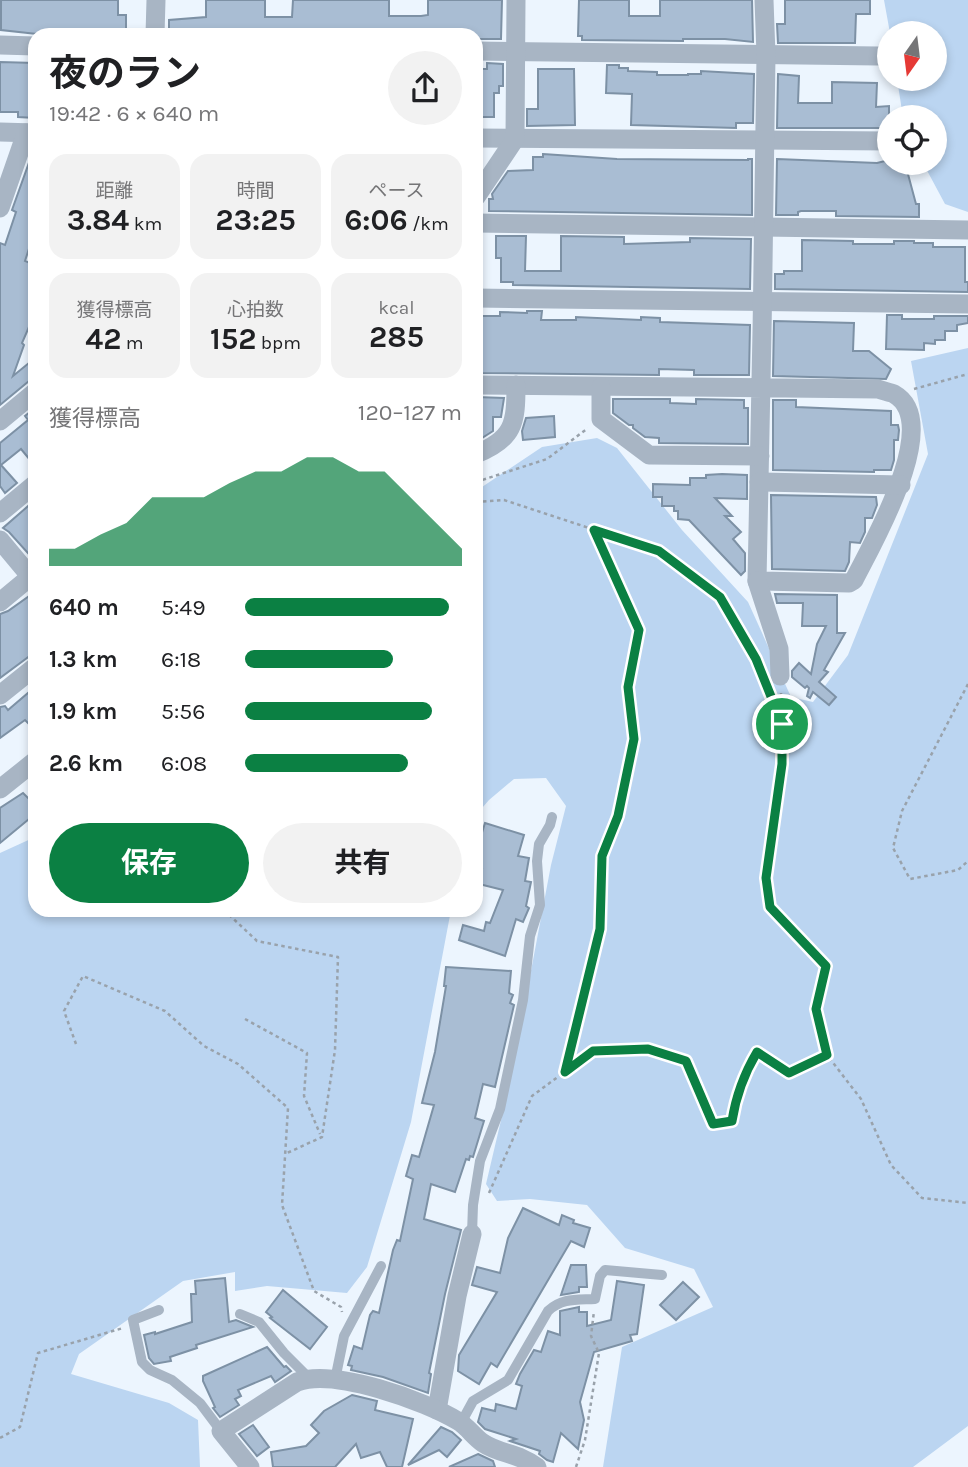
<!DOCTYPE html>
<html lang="ja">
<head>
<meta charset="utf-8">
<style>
	body { margin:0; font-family:Karla,"Noto Sans JP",sans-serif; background:#f2f2f2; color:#202124; height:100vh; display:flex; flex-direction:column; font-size:26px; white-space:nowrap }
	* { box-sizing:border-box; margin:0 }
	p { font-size:23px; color:#757577 }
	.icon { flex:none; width:38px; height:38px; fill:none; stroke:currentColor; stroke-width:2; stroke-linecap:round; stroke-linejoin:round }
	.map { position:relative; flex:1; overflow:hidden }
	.drawer { position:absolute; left:28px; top:28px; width:455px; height:889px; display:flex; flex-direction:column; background:#fff; border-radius:21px; box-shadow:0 4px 10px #0003 }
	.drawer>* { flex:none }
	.needle { width:46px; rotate:194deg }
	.fabs { position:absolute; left:877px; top:21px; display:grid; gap:14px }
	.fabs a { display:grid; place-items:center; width:70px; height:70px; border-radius:50%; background:#fff; box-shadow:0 4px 10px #0003; font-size:35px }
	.pin { position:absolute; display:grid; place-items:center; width:60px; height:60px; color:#fff; margin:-30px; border:4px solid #fff; border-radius:50%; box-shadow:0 2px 7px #0007 }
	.round { display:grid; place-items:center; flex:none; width:74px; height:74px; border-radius:37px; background:#f2f2f2 }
	.head { display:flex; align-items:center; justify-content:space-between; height:119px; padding:0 21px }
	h1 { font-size:38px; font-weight:700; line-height:52px }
	.metrics { display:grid; grid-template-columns:repeat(3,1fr); gap:10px; height:119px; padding:7px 21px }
	.metrics div { display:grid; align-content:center; border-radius:18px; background:#f2f2f2; text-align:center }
	.metrics b { font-size:30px; font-weight:700 }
	.metrics small { font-size:19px; font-weight:400 }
	.metrics p { font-size:19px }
	.chart { height:196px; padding:14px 21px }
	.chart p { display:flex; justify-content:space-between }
	.chart svg { width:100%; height:126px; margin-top:7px; fill:#0b8043; opacity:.7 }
	.action { display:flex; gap:14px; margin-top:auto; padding:14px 21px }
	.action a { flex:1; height:80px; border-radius:42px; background:#0b8043; color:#fff; font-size:28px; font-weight:700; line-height:80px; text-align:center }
	.action a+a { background:#f2f2f2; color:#202124 }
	ul { padding:0 21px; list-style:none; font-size:23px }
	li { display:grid; grid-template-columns:112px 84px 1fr; align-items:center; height:52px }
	li i { height:18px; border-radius:9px; background:#0b8043 }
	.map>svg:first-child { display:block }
	.green { fill:#bbd5f1 }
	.building { fill:#a9bdd3; stroke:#7d91a5; stroke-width:2 }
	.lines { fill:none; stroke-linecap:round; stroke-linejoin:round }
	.path { stroke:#99a2ab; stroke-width:2.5; stroke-dasharray:3.5 3.5; stroke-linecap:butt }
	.service { stroke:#a8b5c4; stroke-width:10 }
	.minor { stroke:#a8b5c4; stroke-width:19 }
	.route-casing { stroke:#fff; stroke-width:14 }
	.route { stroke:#0b8043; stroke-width:9 }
</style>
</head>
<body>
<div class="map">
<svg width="968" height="1467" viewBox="0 0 968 1467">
	<rect width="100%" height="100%" fill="#ecf5fe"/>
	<!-- green -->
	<g class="green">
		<path d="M884 0H968V212L945 204 923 163H934V117H903L897 79H934V33H890Z"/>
		<path d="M968 348V1426L913 1467H603L622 1347 713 1307 694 1269 625 1248 587 1205 530 1199 497 1201 486 1184 510 1082 551 865 566 806 546 778 514 779 489 800 476 815V491L542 447 597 438 617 448 682 530 748 602 791 697 813 702 848 655 928 454 911 361Z"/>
		<path d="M35 837V910H451L411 1122 367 1267 347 1293 267 1286 235 1291V1272L183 1281 79 1354 71 1374 169 1403 198 1420 200 1467H0V853Z"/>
	</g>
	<!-- building -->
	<g class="building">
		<path d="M1 0H118V15H126V35L37 34 1 30Z"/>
		<path d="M206 0H265V17H292L293 0H389V16H421L428 15V0H502L501 39H476V35H327V32H283V35H169V20L206 17Z"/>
		<path d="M579 0H629V16H660V0H752L753 42 725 39H683V41L582 40V36H578Z"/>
		<path d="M785 0H870V14H856L855 43H778L777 24H785Z"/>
		<path d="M0 62 35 63V118L18 117V112H0Z"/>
		<path d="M487 63 503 64V86H499V93H494V117H476V69H487Z"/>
		<path d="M607 65H619V68H628V71L657 72V75H688V74H701V71L754 74 753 123H736V128L631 125 632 94 606 93Z"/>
		<path d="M538 69H574L575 125 527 126V109H538Z"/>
		<path d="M778 74 799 76 798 103H832V82L877 83 876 107 889 106V128H777Z"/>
		<path d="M543 154 617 159 748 160V159H752V215L489 211V199H493L492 194 508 171 533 170V157H543Z"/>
		<path d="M31 157 35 158V230L25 261 35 265V313L22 343 24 345 13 376 35 358V376L0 405V243L5 245 16 212 12 210Z"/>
		<path d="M777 159 877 163 889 160V163H905L916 204H919V217L836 216V211H801L798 212V215H776Z"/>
		<path d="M496 236H526L525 271H561V236L624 237V244L690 242V238L751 239 750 289 513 285V282H501V258H496Z"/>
		<path d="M802 240 853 241V244H894V241H914V243H933V247H965V282H968V292L775 289V274H784V271H802Z"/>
		<path d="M527 311H542L541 320H576V317L641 320V317L660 318V322L750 325 749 375H694V370L659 369V375L476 373V316H500V312L527 313Z"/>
		<path d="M887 315H902V319H934V316H968V323L957 325V331H945V340H935V344L924 343V350L886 349Z"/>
		<path d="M774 321 854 323 853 351H869L891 369 886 379 773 376Z"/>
		<path d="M476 397 504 398 501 417H493V431L482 438H476Z"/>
		<path d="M613 399H670V403L696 404V399L744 400V408H748V444L659 443V438L645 437 633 428V425H629L613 413Z"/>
		<path d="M773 400H796V407L891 411V425H898L899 430 898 440H894V460L891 470H874V472L773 470Z"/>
		<path d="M35 408V466L21 449 1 465 17 483 5 493 0 486V443L28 420 25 416Z"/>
		<path d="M554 416 555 437 523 440 522 431 526 418Z"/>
		<path d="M722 474 747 475V499L715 498 732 516H725L741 532 733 539 745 553V571L741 575 689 520 678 519V511H674V506H662V497H653V484L690 485V478H706V475Z"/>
		<path d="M771 495 876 497 877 505 872 518H865V532L860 543 850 542 849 562 845 571 772 569Z"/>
		<path d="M35 500V561L9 532 3 528Z"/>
		<path d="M32 594H35V652L0 678V614L8 611Z"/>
		<path d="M775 594 837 595V633H845L824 670 828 672 819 682 836 697 829 705 813 692 810 698 807 696 809 688 807 686 805 688 792 677V671L799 663 811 674 817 644 826 626H802L803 603H777Z"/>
		<path d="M35 687V730L25 720 0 738V707L5 706 8 710Z"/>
		<path d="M23 793 29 799 35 794V814L0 843V808Z"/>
		<path d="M485 823 524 835 518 856 529 858 525 881 531 882 526 906 529 908 523 922 516 919 505 956 459 940 463 925 484 931 486 922 490 923 503 890 479 884 482 869 478 868 476 852Z"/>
		<path d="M446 967 511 971 509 993 513 995 510 1003 514 1005 495 1087 483 1084 475 1118 484 1121 473 1157 470 1156 469 1160 466 1159 455 1192 431 1184 424 1219 461 1230 445 1294 429 1373 431 1374 428 1393 383 1377 351 1370 352 1366 348 1365 354 1346 362 1349 370 1315 373 1311 379 1313 393 1250 397 1240 400 1241 413 1179 406 1176 412 1155 419 1157 434 1105 422 1103 435 1052 446 986H444Z"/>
		<path d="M523 1208 559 1225 562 1215 574 1220 573 1223 590 1228 584 1247 571 1241 497 1367 491 1363 479 1384 458 1371 459 1355 497 1292 472 1285 477 1267 500 1273 508 1238Z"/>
		<path d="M571 1265H586L587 1287H579V1292L561 1295Z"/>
		<path d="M225 1278 229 1322 236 1320 253 1327 196 1345 197 1348 170 1357 171 1361 154 1364 149 1358 144 1335 155 1332V1334L192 1322 191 1294H196L195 1281Z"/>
		<path d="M617 1281 644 1285 637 1334 630 1335 632 1341 594 1352 580 1402 584 1420 578 1449 561 1433 553 1462 547 1460 539 1454 540 1451 510 1441 516 1439 485 1429 478 1422 482 1408 495 1411 496 1404 516 1409 522 1386 516 1384 520 1374 534 1350 541 1352 548 1331 560 1335V1311L579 1307V1312H587V1326L611 1320Z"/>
		<path d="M683 1282 699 1297 676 1320 660 1305Z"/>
		<path d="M283 1290 327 1327 310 1349 270 1318 272 1317 266 1312Z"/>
		<path d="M267 1347 284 1367 286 1366 291 1371 275 1382 271 1376 238 1390 241 1396 235 1399 239 1405 220 1417 213 1408 215 1407 203 1381V1376Z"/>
		<path d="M352 1395 377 1401 375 1410 413 1419 402 1467H387L380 1452 361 1458 356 1444 335 1467H273L271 1452 306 1446 319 1433 311 1425 324 1411Z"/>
		<path d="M253 1425 269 1447 257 1456 239 1434Z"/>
		<path d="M441 1427 452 1432 461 1440 447 1457 439 1450 408 1465Z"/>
		<path d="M478 1454 493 1461 495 1467H449Z"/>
	</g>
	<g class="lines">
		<!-- path -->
		<g class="path">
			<path d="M914 389 968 374"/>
			<path d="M476 482 547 459 588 428"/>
			<path d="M476 502 504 500 659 551 720 597 761 672"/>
			<path d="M968 684 902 811 893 848 910 879 958 870 968 861"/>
			<path d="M769 691 781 721"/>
			<path d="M781 693 782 764 766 878 770 907 826 966 816 1008 827 1055 861 1099 891 1165 922 1198 968 1203"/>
			<path d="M224 910 257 941 338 957 335 1050 322 1137 285 1154"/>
			<path d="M245 1019 307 1053 304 1096 320 1134"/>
			<path d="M76 1044 64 1011 83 976 165 1011 204 1046 238 1064 288 1108 282 1205 314 1291 341 1307 342 1312"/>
			<path d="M565 1072 600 929 602 856 618 816 634 739 628 687 639 630 594 530"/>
			<path d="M489 1193 532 1096 593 1051 648 1050 686 1061 713 1124 731 1121C736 1095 744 1074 757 1052L789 1073 827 1055"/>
			<path d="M0 1438 20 1427 38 1353 123 1328"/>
			<path d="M576 1467 585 1440 599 1353 591 1336 594 1311"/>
		</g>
		<!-- service -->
		<g class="service">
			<path d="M472 1234 473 1205 480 1161 500 1109 523 1000 530 936 540 905 537 861 539 844 550 825 552 817"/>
			<path d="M159 1310 133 1320 142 1362 150 1370 172 1380 200 1403 221 1431"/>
			<path d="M240 1314 259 1322 284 1353 309 1378"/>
			<path d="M335 1380 344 1336 381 1266"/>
			<path d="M461 1423 473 1401 508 1380 548 1311C562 1298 576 1300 595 1299L600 1276 605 1270 662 1275"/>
		</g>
		<!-- minor -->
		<g class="minor">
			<path d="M155 35 156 0"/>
			<path d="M0 45 35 46"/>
			<path d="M476 51 878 56"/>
			<path d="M0 132 35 133"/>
			<path d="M476 138 889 141"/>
			<path d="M476 197 515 139 516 0"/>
			<path d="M0 208 26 133"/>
			<path d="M476 223 968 230"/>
			<path d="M476 298 968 304"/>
			<path d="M476 385 878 389C883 391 890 392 894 394 944 422 871 546 854 580L849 583 757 581C761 406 764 230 766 55L764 0"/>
			<path d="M601 387V419L649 455 760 456"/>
			<path d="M0 421 35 392"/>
			<path d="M476 454C514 439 516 423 516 385"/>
			<path d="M759 482 901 485"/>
			<path d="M0 513 35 484"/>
			<path d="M0 540 35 582"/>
			<path d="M757 581 779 649 780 676"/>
			<path d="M0 602 35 573"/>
			<path d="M0 695 35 667"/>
			<path d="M0 789 35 761"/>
			<path d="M437 1410 457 1296 472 1234"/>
			<path d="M250 1467 221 1431 297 1382C334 1368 425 1401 458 1421 468 1427 474 1437 483 1443 499 1454 519 1453 537 1467"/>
		</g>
	</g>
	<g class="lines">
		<!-- route casing -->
		<g class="route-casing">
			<path id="route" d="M594 530 659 551 720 597 756 659 782 724V764L766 878 770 907 826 966 816 1009 827 1055 789 1073 757 1052C744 1074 736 1095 732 1121L713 1124 686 1061 648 1049 593 1051 565 1072 600 929 602 856 618 816 634 739 628 687 639 630Z"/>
		</g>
		<!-- route -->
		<use href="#route" class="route"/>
	</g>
</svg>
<div class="fabs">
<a><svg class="needle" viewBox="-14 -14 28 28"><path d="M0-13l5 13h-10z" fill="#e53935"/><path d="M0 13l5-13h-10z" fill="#757577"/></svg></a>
<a><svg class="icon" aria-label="locate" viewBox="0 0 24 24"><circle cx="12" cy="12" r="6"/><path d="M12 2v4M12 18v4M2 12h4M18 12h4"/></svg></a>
</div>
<div class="pin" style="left:782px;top:724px;background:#1e9e55"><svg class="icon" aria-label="arrive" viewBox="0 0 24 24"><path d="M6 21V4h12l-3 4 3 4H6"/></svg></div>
<section class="drawer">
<div class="head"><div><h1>夜のラン</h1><p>19:42 · 6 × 640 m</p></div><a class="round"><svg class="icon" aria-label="share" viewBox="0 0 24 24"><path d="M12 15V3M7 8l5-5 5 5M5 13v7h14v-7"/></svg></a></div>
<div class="metrics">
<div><p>距離</p><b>3.84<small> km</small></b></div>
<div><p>時間</p><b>23:25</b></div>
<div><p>ペース</p><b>6:06<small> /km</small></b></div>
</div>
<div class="metrics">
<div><p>獲得標高</p><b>42<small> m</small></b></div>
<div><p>心拍数</p><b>152<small> bpm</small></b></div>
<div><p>kcal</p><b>285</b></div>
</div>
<div class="chart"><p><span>獲得標高</span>120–127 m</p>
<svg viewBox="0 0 160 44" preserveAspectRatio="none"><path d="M0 44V38L10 38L20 33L30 29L40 20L50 20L60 20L70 15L80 11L90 11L100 6L110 6L120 11L130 11L140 20L150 29L160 38V44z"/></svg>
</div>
<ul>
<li><b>640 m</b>5:49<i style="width:94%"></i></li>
<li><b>1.3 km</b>6:18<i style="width:68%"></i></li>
<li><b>1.9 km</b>5:56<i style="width:86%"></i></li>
<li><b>2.6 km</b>6:08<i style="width:75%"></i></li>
</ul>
<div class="action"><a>保存</a><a>共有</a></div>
</section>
</div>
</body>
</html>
